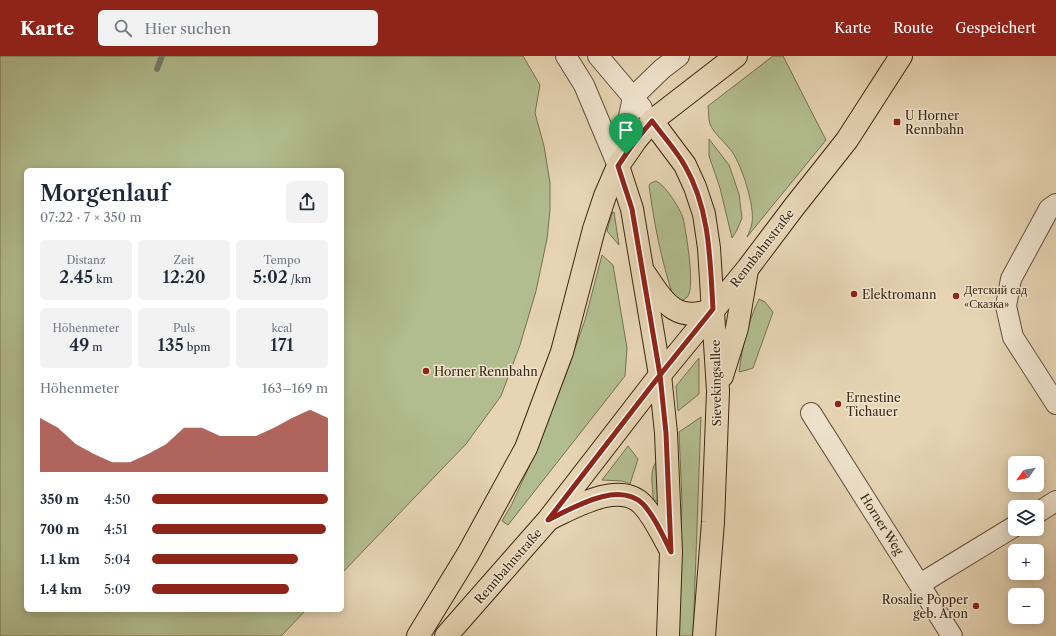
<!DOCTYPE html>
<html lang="de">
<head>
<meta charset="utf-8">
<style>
	body { margin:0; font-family:"Libre Caslon Text",serif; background:#f2f2f3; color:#1f2937; height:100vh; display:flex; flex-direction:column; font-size:15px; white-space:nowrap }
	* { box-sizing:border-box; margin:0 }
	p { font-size:13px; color:#747a83 }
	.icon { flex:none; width:22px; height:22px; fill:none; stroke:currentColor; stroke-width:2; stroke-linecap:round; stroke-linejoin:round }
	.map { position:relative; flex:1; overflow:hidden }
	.details { position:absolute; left:24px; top:112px; width:320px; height:444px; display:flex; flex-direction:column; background:#fff; border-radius:6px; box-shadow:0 2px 10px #0003 }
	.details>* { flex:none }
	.needle { width:26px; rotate:237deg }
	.tools { position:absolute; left:1008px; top:400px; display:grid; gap:8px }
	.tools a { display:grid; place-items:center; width:36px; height:36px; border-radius:6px; background:#fff; box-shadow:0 2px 10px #0003; font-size:20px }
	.pin { position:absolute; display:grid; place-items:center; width:34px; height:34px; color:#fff; margin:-41px -17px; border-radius:50% 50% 50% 0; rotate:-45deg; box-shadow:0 0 4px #0007 }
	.pin .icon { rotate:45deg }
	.round { display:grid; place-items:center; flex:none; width:42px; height:42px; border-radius:6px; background:#f2f2f3 }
	.summary { display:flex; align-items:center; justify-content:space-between; height:68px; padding:0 16px }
	h1 { font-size:22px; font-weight:600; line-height:30px }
	.stats { display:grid; grid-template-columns:repeat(3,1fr); gap:6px; height:68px; padding:4px 16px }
	.stats div { display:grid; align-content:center; border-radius:6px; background:#f2f2f3; text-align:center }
	.stats b { font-size:17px; font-weight:600 }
	.stats small { font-size:11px; font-weight:400 }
	.stats p { font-size:11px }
	.chart { height:112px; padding:8px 16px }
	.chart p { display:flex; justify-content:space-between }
	.chart svg { width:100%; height:72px; margin-top:4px; fill:#8f2418; opacity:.7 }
	ul { padding:0 16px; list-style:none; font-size:13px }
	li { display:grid; grid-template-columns:64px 48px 1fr; align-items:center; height:30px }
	li i { height:10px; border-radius:5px; background:#8f2418 }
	header { display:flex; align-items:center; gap:24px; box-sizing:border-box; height:56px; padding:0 20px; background:#8f2418; color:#fff }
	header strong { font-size:19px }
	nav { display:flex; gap:22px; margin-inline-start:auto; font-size:14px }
	.search { width:280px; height:36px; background:#f2f2f3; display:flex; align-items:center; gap:10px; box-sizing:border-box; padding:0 14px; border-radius:6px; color:#747a83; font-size:15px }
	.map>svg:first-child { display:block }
	.green { fill:#b2bd8f; stroke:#767250 }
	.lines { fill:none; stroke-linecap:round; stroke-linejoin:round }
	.stream { stroke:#717e70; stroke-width:6 }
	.minor-casing { stroke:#65523a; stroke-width:22 }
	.major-casing { stroke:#3a2711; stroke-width:24 }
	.minor { stroke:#efe3ce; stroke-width:20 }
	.major { stroke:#e6d4b3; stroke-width:22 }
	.route-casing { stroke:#fff; stroke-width:8 }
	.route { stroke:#8f2418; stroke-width:5 }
	.poi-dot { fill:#8f2418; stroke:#efe3ce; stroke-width:1.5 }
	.labels { text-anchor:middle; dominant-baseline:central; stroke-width:3; stroke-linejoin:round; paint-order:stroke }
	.poi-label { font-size:12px; fill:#3a2711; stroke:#efe3ce; text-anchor:start }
	.street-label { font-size:12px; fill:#3a2711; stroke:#efe3ce }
</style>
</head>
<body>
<header>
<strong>Karte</strong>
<div class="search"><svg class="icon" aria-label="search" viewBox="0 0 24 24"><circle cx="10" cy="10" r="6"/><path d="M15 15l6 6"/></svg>Hier suchen</div>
<nav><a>Karte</a><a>Route</a><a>Gespeichert</a></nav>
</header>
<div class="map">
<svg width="1056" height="580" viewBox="0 0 1056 580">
	<rect width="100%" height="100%" fill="#e6d4b3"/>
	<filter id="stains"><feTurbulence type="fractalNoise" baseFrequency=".005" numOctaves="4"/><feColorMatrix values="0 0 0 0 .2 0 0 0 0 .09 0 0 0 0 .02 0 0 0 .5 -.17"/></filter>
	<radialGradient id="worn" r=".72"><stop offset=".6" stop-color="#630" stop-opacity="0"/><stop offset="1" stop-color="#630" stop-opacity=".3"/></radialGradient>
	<!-- green -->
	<g class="green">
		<path d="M0 0H523L540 29 535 57 544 90 550 127V154L547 183 536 235 520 289 501 340 466 388 342 517V114H26V554H306L281 580H0Z"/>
		<path d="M773 0H783L826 84 747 181C749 177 751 172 752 167 755 150 742 111 733 97 727 88 713 77 710 68 708 63 709 55 708 50Z"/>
		<path d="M709 83 729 109 739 138 742 162 737 174 732 182 720 132 709 100Z"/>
		<path d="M656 125C665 129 680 152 683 162 686 174 695 231 688 240 686 243 683 244 680 245L673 240C661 203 654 167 649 129L651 127Z"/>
		<path d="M614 156 619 189 607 175 612 157Z"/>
		<path d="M602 199 613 209 627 292 625 320 508 469 502 465 512 448 529 411 566 318 585 264Z"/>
		<path d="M759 243 765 246 773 256 753 312 747 314 739 316C743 287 747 269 759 243Z"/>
		<path d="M699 302V338L678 355 676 330Z"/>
		<path d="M701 361 693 580H678L682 445 679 376Z"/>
		<path d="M628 390 638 403 630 428 622 425 602 424Z"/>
		<path d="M656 406 658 446 653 443C653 431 649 416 656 406Z"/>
	</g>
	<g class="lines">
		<!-- stream -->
		<path class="stream" d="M157 13 162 0"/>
		<!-- minor casing -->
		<g class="minor-casing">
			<g id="minor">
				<path d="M566 0 584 29 618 110"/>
				<path d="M598 0 642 52"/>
				<path d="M619 108 633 41 662 13 679 0"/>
				<path d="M1056 148 1049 153 1011 223 1006 250 1013 281 1056 348"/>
				<path d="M811 357 952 580"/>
				<path d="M1037 457 1056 445"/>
				<path d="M920 528 1015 470"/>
			</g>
		</g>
		<!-- major casing -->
		<g class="major-casing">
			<g id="major">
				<path d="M652 65 685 109 695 131 704 158 709 192 718 335 713 466 704 580"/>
				<path d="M618 110 632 153 660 319 666 377 671 496 668 580"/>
				<path d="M645 218C664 246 676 268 713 253"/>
				<path d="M722 320 737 272 747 214"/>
				<path d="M551 462C575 451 620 424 643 449 654 461 661 477 669 491"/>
				<path d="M418 580 468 498 526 392 562 296 594 173 605 140 618 110 636 84 652 65 736 0"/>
				<path d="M446 580 548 464 660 319 748 212 794 151 847 84 901 0"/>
			</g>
		</g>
		<!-- minor -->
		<use href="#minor" class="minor"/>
		<!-- major -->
		<use href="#major" class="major"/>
	</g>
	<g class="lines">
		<!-- route casing -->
		<g class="route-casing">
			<path id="route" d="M626 98 618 110 632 153 660 319 666 377 671 496C663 480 655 461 643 448 618 424 573 452 548 464L660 319 713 253C710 204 710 153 685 110 676 94 663 80 652 65L636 84 626 98"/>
		</g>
		<!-- route -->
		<use href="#route" class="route"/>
	</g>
	<!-- markers -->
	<g class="poi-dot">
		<rect x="893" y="62" width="8" height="8" rx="2"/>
		<circle cx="854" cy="238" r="4"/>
		<circle cx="956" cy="240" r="4"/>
		<circle cx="426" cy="315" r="4"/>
		<circle cx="838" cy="348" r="4"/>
		<circle cx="976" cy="550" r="4"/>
	</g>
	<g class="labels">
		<!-- poi labels -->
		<g class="poi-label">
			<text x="905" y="59">U Horner<tspan x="905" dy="14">Rennbahn</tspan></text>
			<text x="964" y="233">Детский сад<tspan x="964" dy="14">«Сказка»</tspan></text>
			<text x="862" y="238">Elektromann</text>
			<text x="434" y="315">Horner Rennbahn</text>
			<text x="846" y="341">Ernestine<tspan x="846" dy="14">Tichauer</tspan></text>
			<text x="968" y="543" text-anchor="end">Rosalie Popper<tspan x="968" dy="14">geb. Aron</tspan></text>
		</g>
		<!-- street labels -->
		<g class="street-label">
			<text transform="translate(762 192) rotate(-52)">Rennbahnstraße</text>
			<text transform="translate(716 327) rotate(-91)">Sievekingsallee</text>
			<text transform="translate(882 468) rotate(58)">Horner Weg</text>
			<text transform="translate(508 510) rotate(-49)">Rennbahnstraße</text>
		</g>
	</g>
	<rect width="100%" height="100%" filter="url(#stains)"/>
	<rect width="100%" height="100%" fill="url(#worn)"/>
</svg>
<div class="tools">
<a><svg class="needle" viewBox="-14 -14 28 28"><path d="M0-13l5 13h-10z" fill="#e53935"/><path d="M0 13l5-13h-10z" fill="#747a83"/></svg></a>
<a><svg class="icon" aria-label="layers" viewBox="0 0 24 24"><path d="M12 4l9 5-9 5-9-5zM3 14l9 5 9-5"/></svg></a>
<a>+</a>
<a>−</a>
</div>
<div class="pin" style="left:626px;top:98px;background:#1e9e55"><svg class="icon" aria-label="arrive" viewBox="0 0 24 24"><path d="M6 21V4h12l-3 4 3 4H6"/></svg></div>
<section class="details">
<div class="summary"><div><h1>Morgenlauf</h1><p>07:22 · 7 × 350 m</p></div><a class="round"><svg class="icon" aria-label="share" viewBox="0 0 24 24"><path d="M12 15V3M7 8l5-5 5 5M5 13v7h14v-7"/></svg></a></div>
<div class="stats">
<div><p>Distanz</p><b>2.45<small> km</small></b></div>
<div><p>Zeit</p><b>12:20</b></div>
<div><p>Tempo</p><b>5:02<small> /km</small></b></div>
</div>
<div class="stats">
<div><p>Höhenmeter</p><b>49<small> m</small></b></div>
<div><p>Puls</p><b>135<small> bpm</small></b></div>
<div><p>kcal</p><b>171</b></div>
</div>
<div class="chart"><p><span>Höhenmeter</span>163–169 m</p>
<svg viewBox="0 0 160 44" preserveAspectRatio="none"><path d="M0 44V11L10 17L20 27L30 33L40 38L50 38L60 33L70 27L80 17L90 17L100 22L110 22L120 22L130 17L140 11L150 6L160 11V44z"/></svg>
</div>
<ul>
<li><b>350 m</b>4:50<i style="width:100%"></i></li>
<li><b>700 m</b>4:51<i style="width:99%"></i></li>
<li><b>1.1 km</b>5:04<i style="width:83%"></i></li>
<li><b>1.4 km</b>5:09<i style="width:78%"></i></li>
</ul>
</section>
</div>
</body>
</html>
